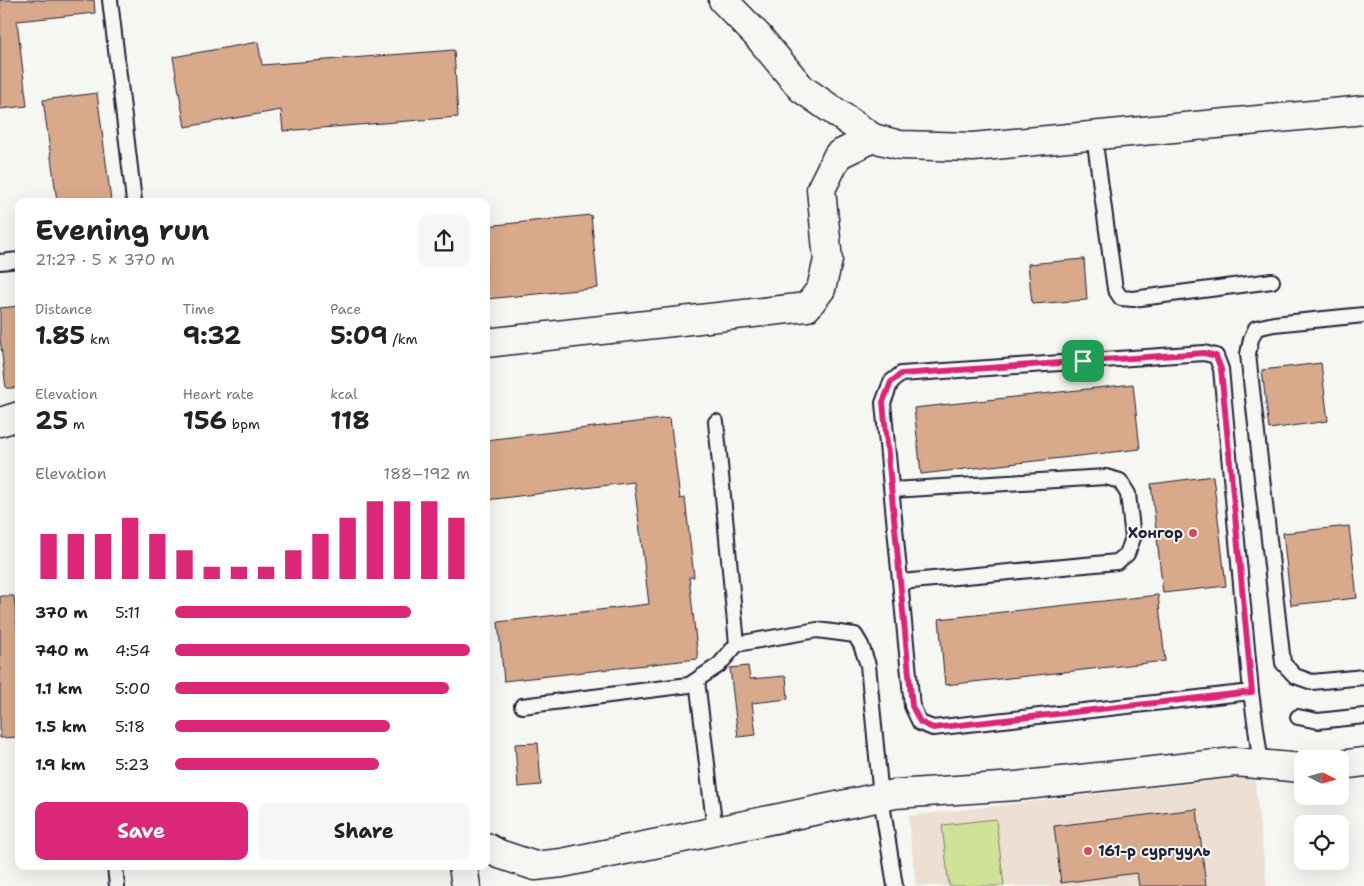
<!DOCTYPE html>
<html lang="en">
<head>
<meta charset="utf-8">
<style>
	body { margin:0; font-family:"Shantell Sans",sans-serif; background:#f6f6f6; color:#222; height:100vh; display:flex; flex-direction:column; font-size:19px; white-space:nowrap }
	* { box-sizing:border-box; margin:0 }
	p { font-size:16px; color:#767676 }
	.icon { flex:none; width:28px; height:28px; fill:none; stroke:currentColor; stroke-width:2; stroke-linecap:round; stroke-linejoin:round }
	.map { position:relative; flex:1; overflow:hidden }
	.sheet { position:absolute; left:15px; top:198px; width:475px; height:672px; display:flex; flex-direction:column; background:#fff; border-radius:10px; box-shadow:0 5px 20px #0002 }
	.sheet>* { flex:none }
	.needle { width:32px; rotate:96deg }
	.tools { position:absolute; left:1294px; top:750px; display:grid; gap:10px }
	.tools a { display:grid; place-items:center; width:55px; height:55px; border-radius:10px; background:#fff; box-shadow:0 5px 20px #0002; font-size:25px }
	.pin { position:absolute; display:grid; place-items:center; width:42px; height:42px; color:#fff; margin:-21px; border-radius:10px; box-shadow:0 2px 8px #0006 }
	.round { display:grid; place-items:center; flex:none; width:52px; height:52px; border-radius:10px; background:#f6f6f6 }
	.head { display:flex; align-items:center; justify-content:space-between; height:85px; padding:0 20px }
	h1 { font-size:28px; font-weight:700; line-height:38px }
	.metrics { display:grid; grid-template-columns:repeat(3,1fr); gap:8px; height:85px; padding:5px 20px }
	.metrics div { display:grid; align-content:center }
	.metrics b { font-size:25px; font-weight:700 }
	.metrics small { font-size:14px; font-weight:400 }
	.metrics p { font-size:14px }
	.chart { height:140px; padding:10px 20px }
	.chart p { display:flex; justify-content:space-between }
	.chart svg { width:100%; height:90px; margin-top:5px; stroke:#db2777; stroke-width:6 }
	.primary-button { display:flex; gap:10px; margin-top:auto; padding:10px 20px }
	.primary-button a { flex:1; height:58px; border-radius:10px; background:#db2777; color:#fff; font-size:20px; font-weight:700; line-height:58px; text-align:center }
	.primary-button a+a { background:#f6f6f6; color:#222 }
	ul { padding:0 20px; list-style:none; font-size:16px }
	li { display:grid; grid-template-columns:80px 60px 1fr; align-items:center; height:38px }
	li i { height:12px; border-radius:6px; background:#db2777 }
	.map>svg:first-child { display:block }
	.built { fill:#eddfd3 }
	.green { fill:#d0e297; stroke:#798269 }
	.building { fill:#d8a98a; stroke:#22223b }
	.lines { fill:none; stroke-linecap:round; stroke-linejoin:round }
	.lane-casing { stroke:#22223b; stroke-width:18 }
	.street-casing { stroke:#22223b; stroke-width:31 }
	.lane { stroke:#f6f6f2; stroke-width:14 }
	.street { stroke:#f6f6f2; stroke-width:28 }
	.route-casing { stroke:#fff; stroke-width:10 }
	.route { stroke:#db2777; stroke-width:6 }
	.poi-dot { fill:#d1495b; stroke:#f6f6f2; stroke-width:2 }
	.labels { text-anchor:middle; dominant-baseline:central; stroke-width:4; stroke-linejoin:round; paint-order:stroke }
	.poi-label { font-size:15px; font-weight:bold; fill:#22223b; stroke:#f6f6f2; text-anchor:end }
</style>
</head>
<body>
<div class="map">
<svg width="1364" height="886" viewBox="0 0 1364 886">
	<rect width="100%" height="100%" fill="#f6f6f2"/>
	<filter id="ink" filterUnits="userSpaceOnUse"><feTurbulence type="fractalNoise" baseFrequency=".02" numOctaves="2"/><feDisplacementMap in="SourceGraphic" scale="10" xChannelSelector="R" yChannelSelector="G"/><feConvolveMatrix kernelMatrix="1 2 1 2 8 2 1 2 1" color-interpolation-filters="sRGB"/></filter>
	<g filter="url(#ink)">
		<!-- built -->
		<path class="built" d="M1254 776 1267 886H916L908 816Z"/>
		<!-- green -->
		<path class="green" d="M996 819 1004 886H949L942 825Z"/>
		<!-- building -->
		<g class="building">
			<path d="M0 0H94L95 13 17 21 27 106 0 109Z"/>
			<path d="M258 42 262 65 454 50 458 117 283 131 281 110 185 127 173 57Z"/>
			<path d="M97 93 111 201H57L43 100Z"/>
			<path d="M591 215 598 288 486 299V226Z"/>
			<path d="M1084 259 1087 300 1032 304 1028 264Z"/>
			<path d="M19 306V388H6L0 338V308Z"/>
			<path d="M1321 363 1328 421 1269 429 1262 370Z"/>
			<path d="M1133 384 1140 449 921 474 914 408Z"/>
			<path d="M670 418 680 499 685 498 694 577H689L698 659 504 681 498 622 649 604 634 482 486 500V440Z"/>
			<path d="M1213 476 1226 586 1163 593 1151 484Z"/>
			<path d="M1349 526 1357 598 1291 605 1283 533Z"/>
			<path d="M1158 595 1165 661 945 685 939 619Z"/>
			<path d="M0 596H14L19 648V737L0 738Z"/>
			<path d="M748 666 750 679 786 676 788 699 752 703 756 735 738 737 730 668Z"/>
			<path d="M538 743 541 785 518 787 515 744Z"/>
			<path d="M1197 809 1206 886H1139L1137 873 1061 883 1054 826Z"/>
		</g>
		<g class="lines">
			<!-- lane casing -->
			<g class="lane-casing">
				<g id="lane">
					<path d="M110 0 134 201"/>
					<path d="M1094 136 1115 289 1121 298 1133 299 1272 281"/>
					<path d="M0 262 19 260"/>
					<path d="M1364 315 1274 324 1256 328 1251 339 1248 354 1283 663 1295 676 1312 682 1364 677"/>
					<path d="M716 422 737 644"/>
					<path d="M892 490 1106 477 1120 481 1128 494 1133 538 1127 554 1117 562 901 582"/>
					<path d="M697 680 715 831"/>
					<path d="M1251 692 933 728 920 723 912 706 883 403 891 382 901 374 1204 353 1216 356 1221 369 1251 692 1261 765"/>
					<path d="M522 706 689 685 719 665 737 644 817 630 855 635 861 645 868 665 881 797 895 886"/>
					<path d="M1298 717 1318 721 1364 716"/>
					<path d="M115 866 117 886"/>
				</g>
			</g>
			<!-- street casing -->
			<g class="street-casing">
				<g id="street">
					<path d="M723 0 757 35 802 89 873 138 900 145 973 147 1364 110"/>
					<path d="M486 343 807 307 821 289 828 260 821 189 838 155 873 138"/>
					<path d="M0 422 19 416"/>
					<path d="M1340 765 1364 762"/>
					<path d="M486 847 499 854 535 866 562 863 895 794 1016 786 1235 762 1302 768"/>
					<path d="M463 866 466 886"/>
				</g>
			</g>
			<!-- lane -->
			<use href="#lane" class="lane"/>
			<!-- street -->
			<use href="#street" class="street"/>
		</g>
	</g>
	<g class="lines" filter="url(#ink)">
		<!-- route casing -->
		<g class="route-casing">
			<path id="route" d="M1204 353 1216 356 1221 369 1252 692 933 728 920 722 912 706 883 402 891 382 901 374Z"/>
		</g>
		<!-- route -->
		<use href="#route" class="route"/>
	</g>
	<!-- markers -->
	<g class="poi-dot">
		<circle cx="1193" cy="533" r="5"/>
		<circle cx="1088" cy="851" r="5"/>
	</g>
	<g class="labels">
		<!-- poi labels -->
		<g class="poi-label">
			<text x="1183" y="533">Хонгор</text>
			<text x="1098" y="851" text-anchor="start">161-р сургууль</text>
		</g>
	</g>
</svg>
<div class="tools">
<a><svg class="needle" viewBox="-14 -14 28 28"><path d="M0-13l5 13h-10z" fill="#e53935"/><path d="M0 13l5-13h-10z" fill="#767676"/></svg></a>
<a><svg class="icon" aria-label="locate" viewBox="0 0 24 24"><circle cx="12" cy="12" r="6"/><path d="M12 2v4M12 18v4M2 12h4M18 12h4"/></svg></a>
</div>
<div class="pin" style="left:1083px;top:361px;background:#1e9e55"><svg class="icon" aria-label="arrive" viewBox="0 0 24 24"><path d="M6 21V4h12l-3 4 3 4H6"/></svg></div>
<section class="sheet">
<div class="head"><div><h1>Evening run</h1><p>21:27 · 5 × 370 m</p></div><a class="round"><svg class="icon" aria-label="share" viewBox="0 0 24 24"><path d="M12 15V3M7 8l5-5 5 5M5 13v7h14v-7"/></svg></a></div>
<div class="metrics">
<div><p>Distance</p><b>1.85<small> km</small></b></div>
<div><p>Time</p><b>9:32</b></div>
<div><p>Pace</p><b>5:09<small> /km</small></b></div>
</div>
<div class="metrics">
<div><p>Elevation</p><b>25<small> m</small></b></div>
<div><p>Heart rate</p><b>156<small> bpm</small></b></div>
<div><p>kcal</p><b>118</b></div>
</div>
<div class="chart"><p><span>Elevation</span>188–192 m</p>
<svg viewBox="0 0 160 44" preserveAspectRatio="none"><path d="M5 44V22M15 44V22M25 44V22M35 44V14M45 44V22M55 44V30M65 44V38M75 44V38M85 44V38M95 44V30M105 44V22M115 44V14M125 44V6M135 44V6M145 44V6M155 44V14"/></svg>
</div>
<ul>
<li><b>370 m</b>5:11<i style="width:80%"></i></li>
<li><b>740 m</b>4:54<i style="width:100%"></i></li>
<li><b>1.1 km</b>5:00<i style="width:93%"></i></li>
<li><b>1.5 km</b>5:18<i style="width:73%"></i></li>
<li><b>1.9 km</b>5:23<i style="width:69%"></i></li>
</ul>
<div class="primary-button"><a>Save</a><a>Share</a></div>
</section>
</div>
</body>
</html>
